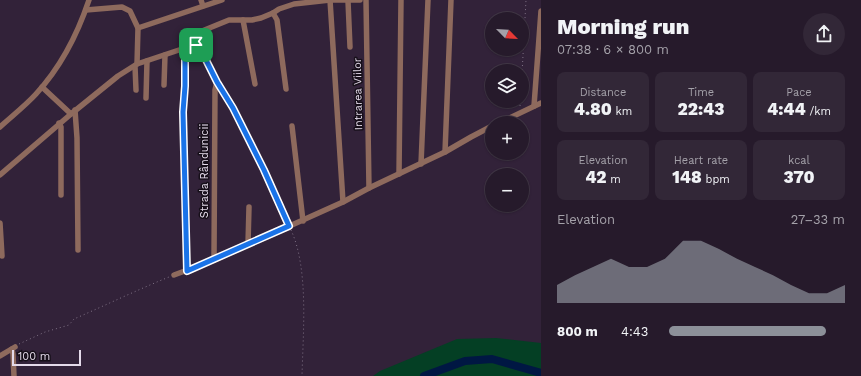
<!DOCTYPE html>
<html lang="en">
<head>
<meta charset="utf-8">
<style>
	body { margin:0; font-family:"Work Sans",sans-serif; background:#322737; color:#f1f3f6; height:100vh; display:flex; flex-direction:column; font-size:15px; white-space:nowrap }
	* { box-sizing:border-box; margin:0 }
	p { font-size:13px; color:#a4a1a9 }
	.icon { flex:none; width:22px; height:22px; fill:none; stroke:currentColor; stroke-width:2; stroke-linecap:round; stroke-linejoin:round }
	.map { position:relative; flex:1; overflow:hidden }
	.panel { display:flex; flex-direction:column; background:#261a2b; width:320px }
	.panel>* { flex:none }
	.needle { width:26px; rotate:114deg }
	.fabs { position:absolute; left:485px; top:12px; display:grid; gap:8px }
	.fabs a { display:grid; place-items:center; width:44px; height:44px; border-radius:50%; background:#261a2b; box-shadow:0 1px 3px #0004,0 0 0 1px #423847; font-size:20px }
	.scale { position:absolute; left:12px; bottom:10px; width:69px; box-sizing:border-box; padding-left:4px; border:2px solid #e4daea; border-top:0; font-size:11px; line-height:14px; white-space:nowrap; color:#e4daea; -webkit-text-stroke:3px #160f19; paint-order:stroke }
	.pin { position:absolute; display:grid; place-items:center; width:34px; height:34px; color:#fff; margin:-17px; border-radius:8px; box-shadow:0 2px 6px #0006 }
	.round { display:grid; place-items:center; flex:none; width:42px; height:42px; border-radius:21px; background:#322737 }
	.overview { display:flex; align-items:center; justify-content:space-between; height:68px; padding:0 16px }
	h1 { font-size:22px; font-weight:800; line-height:30px }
	.figures { display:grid; grid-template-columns:repeat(3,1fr); gap:6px; height:68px; padding:4px 16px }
	.figures div { display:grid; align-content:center; border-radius:8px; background:#322737; text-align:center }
	.figures b { font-size:17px; font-weight:800 }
	.figures small { font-size:11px; font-weight:400 }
	.figures p { font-size:11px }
	.chart { height:112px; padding:8px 16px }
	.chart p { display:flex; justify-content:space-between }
	.chart svg { width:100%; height:72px; margin-top:4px; fill:#8c9099; opacity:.7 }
	ul { padding:0 16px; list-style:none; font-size:13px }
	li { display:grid; grid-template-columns:64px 48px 1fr; align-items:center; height:30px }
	li i { height:10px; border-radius:5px; background:#8c9099 }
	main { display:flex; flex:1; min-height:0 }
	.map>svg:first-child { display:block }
	.green { fill:#043f24 }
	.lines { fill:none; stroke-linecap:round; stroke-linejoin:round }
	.river { stroke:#001743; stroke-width:8 }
	.path { stroke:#807286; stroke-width:1; stroke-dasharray:1 3; stroke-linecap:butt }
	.street { stroke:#8e6a5d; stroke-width:5.5 }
	.route-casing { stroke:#fff; stroke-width:8 }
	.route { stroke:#1a73e8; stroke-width:5 }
	.labels { text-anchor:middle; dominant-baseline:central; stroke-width:3; stroke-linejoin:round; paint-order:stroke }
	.street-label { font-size:11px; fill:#e4daea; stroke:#160f19 }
</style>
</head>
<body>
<main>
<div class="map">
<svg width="541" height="376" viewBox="0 0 541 376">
	<rect width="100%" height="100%" fill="#322239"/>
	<!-- green -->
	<path class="green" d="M496 338 541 343V376H373L380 371 457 339Z"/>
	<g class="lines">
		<!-- river -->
		<path class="river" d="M424 376 465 361 492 359 541 373"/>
		<!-- path -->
		<g class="path">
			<path d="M522 74 526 0"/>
			<path d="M520 106V101"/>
			<path d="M291 230C309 269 303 333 302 376"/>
			<path d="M19 344 45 332 69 325 74 319C106 305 137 290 169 277"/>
		</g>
		<!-- street -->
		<g class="street">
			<path d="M201 0 203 6"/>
			<path d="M330 0 343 202"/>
			<path d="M366 0 369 188"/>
			<path d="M348 1 350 47"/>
			<path d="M86 10 122 7 130 11 138 28 137 64"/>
			<path d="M273 13 277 20 286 89"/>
			<path d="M243 20 255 84"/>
			<path d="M138 28 222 0"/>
			<path d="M194 45 196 38 202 31 229 20H252L261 18 273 13 279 9 294 4 330 0H360"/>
			<path d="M185 48V86L183 112 187 271"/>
			<path d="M135 66 136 90"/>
			<path d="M164 85 165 55"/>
			<path d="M42 87 71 114"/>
			<path d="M146 98 147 61"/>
			<path d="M534 106 541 11"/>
			<path d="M75 110 77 138 78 250"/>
			<path d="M59 123 61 127V195"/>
			<path d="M499 123 541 103"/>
			<path d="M292 126 303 221"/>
			<path d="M0 127C12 116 25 106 36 94 60 68 78 33 89 0"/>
			<path d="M445 152 451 0"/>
			<path d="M421 164 428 0"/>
			<path d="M399 174 401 0"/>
			<path d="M0 175 71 114 118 76 137 64 191 46 196 45 199 46 217 82 233 108 264 171 289 226"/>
			<path d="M0 223 2 256"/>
			<path d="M248 244 249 207"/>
			<path d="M214 260 215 90 217 82"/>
			<path d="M174 275 214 260 343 202 369 188 445 152 471 137 492 126"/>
			<path d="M12 349 13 354 14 376"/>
			<path d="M0 356 15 347"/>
		</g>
	</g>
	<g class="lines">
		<!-- route casing -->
		<g class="route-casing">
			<path id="route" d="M194 45 199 46 217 82 233 108 264 170 289 226 187 271 183 112 185 86V48Z"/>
		</g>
		<!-- route -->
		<use href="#route" class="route"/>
	</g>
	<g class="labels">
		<!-- street labels -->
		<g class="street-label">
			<text transform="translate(358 94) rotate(-91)">Intrarea Viilor</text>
			<text transform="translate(204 171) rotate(-90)">Strada Rândunicii</text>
		</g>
	</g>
</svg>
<div class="fabs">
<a><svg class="needle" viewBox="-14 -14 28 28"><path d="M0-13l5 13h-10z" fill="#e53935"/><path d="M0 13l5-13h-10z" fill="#a4a1a9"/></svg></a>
<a><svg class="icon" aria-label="layers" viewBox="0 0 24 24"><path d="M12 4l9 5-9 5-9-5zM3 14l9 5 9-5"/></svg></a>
<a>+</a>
<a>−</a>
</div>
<div class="scale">100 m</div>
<div class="pin" style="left:196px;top:45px;background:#1e9e55"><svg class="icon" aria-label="arrive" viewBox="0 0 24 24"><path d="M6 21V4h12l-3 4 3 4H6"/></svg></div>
</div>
<section class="panel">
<div class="overview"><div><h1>Morning run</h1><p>07:38 · 6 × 800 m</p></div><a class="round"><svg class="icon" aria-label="share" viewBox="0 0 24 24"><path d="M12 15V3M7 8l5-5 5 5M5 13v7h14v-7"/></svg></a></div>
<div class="figures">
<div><p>Distance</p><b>4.80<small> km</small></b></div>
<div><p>Time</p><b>22:43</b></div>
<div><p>Pace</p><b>4:44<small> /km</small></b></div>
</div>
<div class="figures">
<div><p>Elevation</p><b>42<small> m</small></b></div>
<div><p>Heart rate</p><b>148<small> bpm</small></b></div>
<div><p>kcal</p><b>370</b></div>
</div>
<div class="chart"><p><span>Elevation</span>27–33 m</p>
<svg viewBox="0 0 160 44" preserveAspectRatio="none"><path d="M0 44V33L10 27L20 22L30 17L40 22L50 22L60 17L70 6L80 6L90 11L100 17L110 22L120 27L130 33L140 38L150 38L160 33V44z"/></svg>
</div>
<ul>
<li><b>800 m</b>4:43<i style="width:89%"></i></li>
</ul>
</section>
</main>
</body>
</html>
